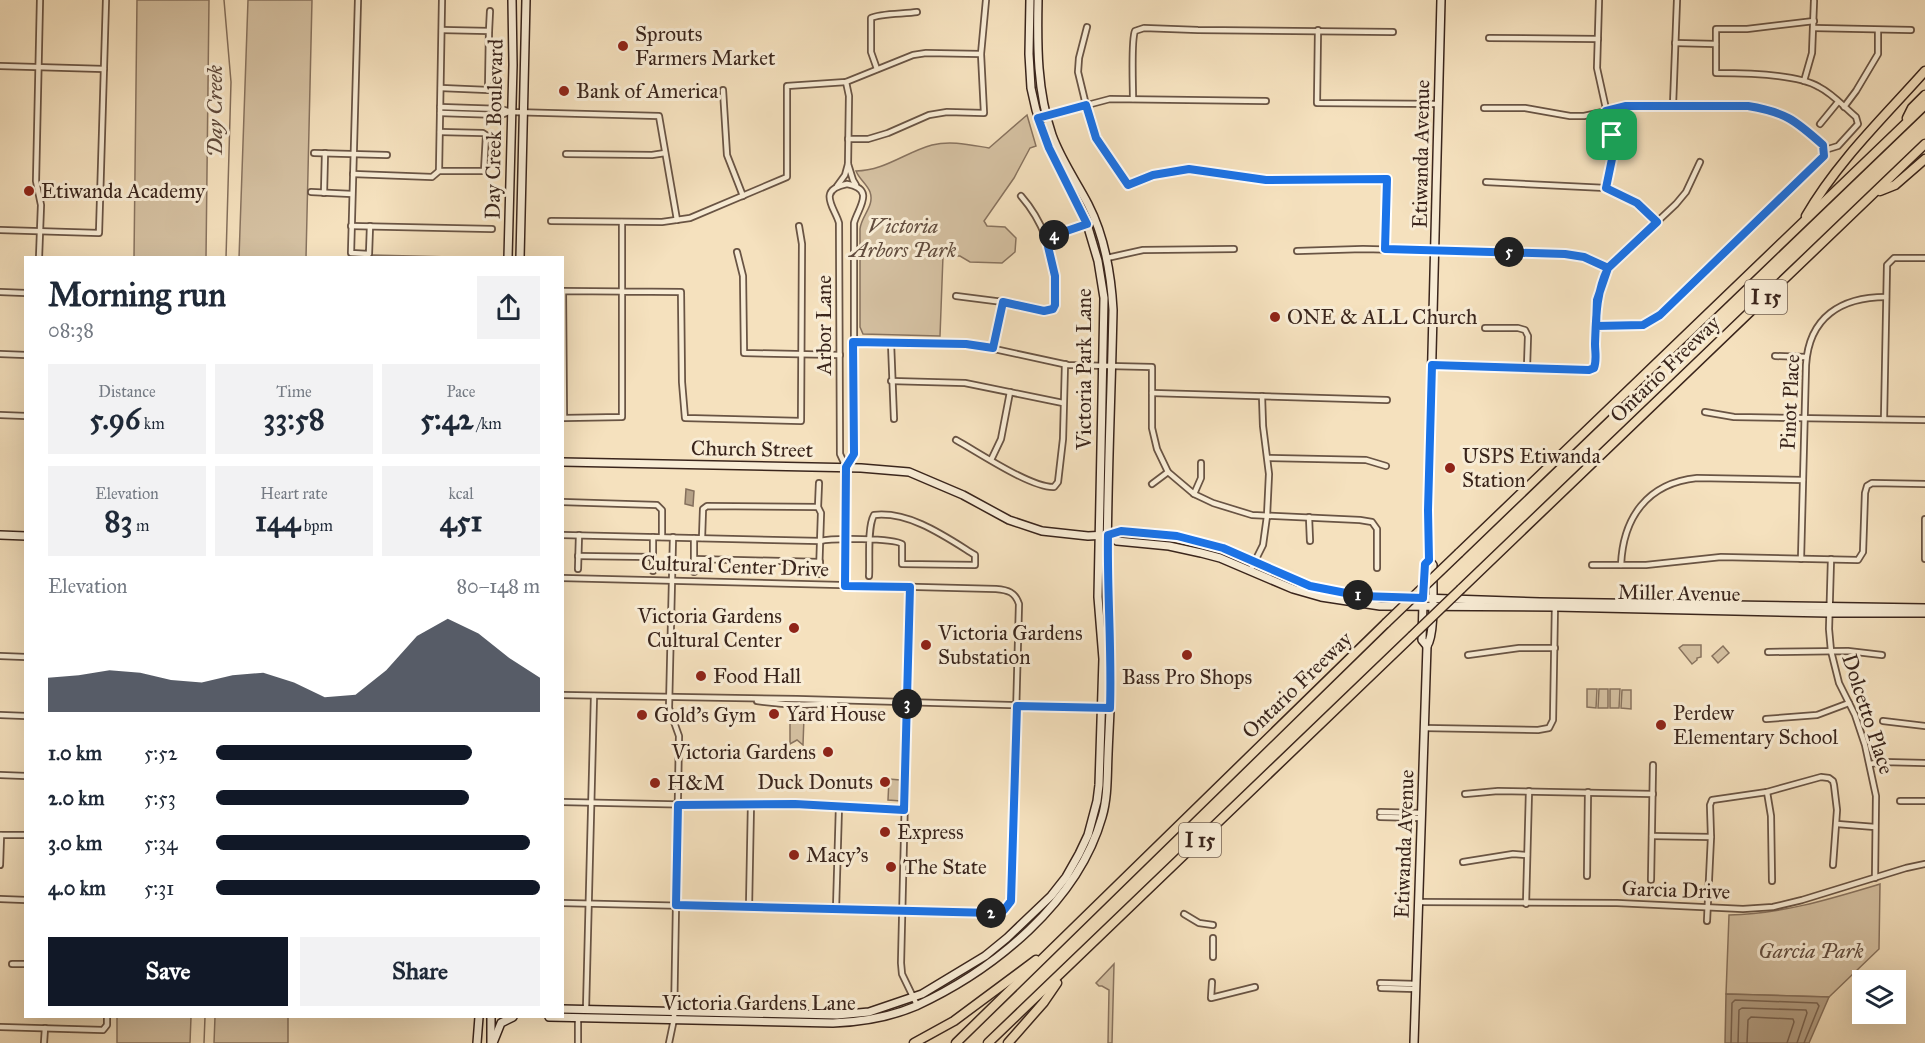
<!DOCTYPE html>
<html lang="en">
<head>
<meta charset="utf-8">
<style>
	body { margin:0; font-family:"IM FELL Great Primer",serif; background:#f2f2f3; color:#1f2937; height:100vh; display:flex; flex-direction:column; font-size:22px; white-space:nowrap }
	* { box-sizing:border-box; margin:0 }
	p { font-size:20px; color:#747a83 }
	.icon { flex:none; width:33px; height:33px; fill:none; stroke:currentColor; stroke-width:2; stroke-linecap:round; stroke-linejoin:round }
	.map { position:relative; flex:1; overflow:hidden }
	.side { position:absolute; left:24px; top:256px; width:540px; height:762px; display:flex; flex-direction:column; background:#fff; border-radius:0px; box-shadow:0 6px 24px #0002 }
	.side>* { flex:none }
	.buttons { position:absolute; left:1852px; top:970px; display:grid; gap:12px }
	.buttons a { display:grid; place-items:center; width:54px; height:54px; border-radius:0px; background:#fff; box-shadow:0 6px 24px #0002; font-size:30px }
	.pin { position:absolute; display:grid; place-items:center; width:51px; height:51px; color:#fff; margin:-26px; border-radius:12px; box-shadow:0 3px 9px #0006 }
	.km { position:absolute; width:30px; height:30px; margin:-15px; border-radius:50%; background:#222; color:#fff; font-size:16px; line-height:30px; text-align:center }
	.round { display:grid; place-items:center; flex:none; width:63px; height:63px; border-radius:0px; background:#f2f2f3 }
	.summary { display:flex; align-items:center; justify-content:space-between; height:102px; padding:0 24px }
	h1 { font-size:33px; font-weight:700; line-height:45px }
	.figures { display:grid; grid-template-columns:repeat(3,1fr); gap:9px; height:102px; padding:6px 24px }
	.figures div { display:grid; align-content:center; border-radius:0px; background:#f2f2f3; text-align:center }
	.figures b { font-size:30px; font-weight:700 }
	.figures small { font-size:16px; font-weight:400 }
	.figures p { font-size:16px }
	.chart { height:168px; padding:12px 24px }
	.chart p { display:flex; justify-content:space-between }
	.chart svg { width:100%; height:108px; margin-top:6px; fill:#111827; opacity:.7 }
	.action { display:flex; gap:12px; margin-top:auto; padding:12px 24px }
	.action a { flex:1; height:69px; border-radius:0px; background:#111827; color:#fff; font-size:24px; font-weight:700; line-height:69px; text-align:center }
	.action a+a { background:#f2f2f3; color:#1f2937 }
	ul { padding:0 24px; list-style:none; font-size:20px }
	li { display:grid; grid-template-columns:96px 72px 1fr; align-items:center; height:45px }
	li i { height:15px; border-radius:8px; background:#111827 }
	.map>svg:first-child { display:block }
	.green { fill:#d5c1a2; stroke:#88735f; stroke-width:1.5 }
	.water { fill:#b5a187; stroke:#846f5c; stroke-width:1.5 }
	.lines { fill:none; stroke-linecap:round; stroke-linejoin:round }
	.shore { stroke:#786352; stroke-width:1.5 }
	.stream { stroke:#846f5c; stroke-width:1.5 }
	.minor-casing { stroke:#695444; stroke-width:8 }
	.secondary-casing { stroke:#3a251c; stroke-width:10 }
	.motorway-casing { stroke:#3a251c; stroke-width:11 }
	.minor { stroke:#f8ecd5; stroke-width:4.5 }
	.secondary { stroke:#f8ecd5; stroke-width:7 }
	.motorway { stroke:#f5e1be; stroke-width:8 }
	.motorway-bridge-casing { stroke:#3a251c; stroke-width:11; stroke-linecap:butt }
	.motorway-bridge { stroke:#f5e1be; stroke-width:8 }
	.route-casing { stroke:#fff; stroke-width:12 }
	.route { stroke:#1a73e8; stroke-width:8 }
	.poi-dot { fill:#8f2418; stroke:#f8ecd5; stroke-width:2 }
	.labels { text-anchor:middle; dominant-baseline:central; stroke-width:6; stroke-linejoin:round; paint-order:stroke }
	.shield { fill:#f8ecd5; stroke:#736154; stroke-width:1.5 }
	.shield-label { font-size:20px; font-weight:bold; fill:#3a251c }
	.poi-label { font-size:21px; fill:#3a251c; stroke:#f8ecd5; text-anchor:start }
	.street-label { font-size:21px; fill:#3a251c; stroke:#f8ecd5 }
	.park-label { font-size:21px; font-style:italic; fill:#614c3e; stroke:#f8ecd5 }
	.water-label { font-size:22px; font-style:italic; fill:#5f4a3c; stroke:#f8ecd5 }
</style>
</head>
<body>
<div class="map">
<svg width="1925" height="1043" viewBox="0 0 1925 1043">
	<rect width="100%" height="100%" fill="#f5e1be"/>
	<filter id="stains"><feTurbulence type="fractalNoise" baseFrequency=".00333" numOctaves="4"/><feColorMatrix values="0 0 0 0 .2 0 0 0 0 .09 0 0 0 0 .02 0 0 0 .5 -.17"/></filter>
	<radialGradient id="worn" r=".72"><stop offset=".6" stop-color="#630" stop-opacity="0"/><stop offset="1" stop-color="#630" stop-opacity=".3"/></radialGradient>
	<!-- green -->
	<g class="green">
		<path d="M137 0H209L206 258H134Z"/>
		<path d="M248 0H312L306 258H239Z"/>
		<path d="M1027 115 1036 146 1030 148 1014 178 984 221 987 226 1005 227 1016 238 1015 252 1002 263 970 262 960 256H943L940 336 863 334 860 327V229C861 216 875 206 870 192 867 184 859 179 856 171 884 171 906 152 932 145 951 140 971 145 989 148Z"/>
		<path d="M373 255 491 258H366Z"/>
		<path d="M1683 645H1701V657L1697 658V660L1692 664 1679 648Z"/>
		<path d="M1723 646 1729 653 1718 663 1712 656Z"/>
		<path d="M1587 689H1597L1596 708 1587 707Z"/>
		<path d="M1599 689H1608V708H1598Z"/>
		<path d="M1610 689H1620L1619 708H1610Z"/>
		<path d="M1622 690H1631V709L1621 708Z"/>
		<path d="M790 717H795L797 720 800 717H804L803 745 797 740 790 744Z"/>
		<path d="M889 779 900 780 901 801 888 800Z"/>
		<path d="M1880 884 1879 949 1829 997 1726 994 1729 915C1782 914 1830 899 1880 884Z"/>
		<path d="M1114 964 1112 1043H1108L1109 990 1102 986H1099L1096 983Z"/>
		<path d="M117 1017H191L190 1043H117Z"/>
		<path d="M215 1017H288V1043H214Z"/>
	</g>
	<!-- water -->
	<g class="water">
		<path d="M686 489 694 491 693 506 685 504Z"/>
		<path d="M1726 994 1829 997 1809 1043H1725Z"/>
	</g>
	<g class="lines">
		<!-- shore -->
		<g class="shore">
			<path d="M1731 1043 1732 1003 1735 1000 1817 1003 1819 1006 1804 1043"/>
			<path d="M1738 1043 1739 1010 1742 1008 1806 1010 1807 1013 1797 1043"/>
			<path d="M1747 1043 1748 1020 1751 1017 1793 1019 1794 1022 1787 1043"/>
		</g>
		<!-- stream -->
		<g class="stream">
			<path d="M224 0 231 82 226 258"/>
			<path d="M204 1043 205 1017"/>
		</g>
		<!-- minor casing -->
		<g class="minor-casing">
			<g id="minor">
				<path d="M358 0 351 253 369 254 370 226"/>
				<path d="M1599 0 1597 68 1612 136 1613 147 1612 159 1606 188"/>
				<path d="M1814 21 1747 29H1716V73C1742 73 1797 74 1819 87 1833 94 1844 107 1856 117L1858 124 1838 146 1825 150"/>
				<path d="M1087 27 1079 58 1078 72 1086 105 1096 138 1128 185 1153 175 1189 169 1266 180 1387 179 1385 249"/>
				<path d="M1814 28 1911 30"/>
				<path d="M1318 30 1317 103 1439 104"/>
				<path d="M489 31 490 11"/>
				<path d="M1489 38 1598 39"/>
				<path d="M1675 43 1716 44"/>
				<path d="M0 66 104 69"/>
				<path d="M877 69 871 52V18C880 13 905 14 917 12"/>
				<path d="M1804 81 1812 53 1814 1"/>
				<path d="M846 82 849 96 848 164"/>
				<path d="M441 88 488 90 489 31 442 30"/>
				<path d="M723 90 727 155 743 196"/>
				<path d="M1133 99C1133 85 1131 40 1135 31L1144 28 1198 30 1393 32"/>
				<path d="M1673 105 1677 0"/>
				<path d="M440 107 501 109 511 112 659 116 677 220"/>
				<path d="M1844 107 1856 91 1878 54V30"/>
				<path d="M1484 108H1525L1570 116H1584L1634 105 1748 106 1767 109 1793 119 1823 145 1825 150"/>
				<path d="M440 113 501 115 509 112"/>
				<path d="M1046 116 1110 99 1266 101"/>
				<path d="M1820 124 1838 102"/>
				<path d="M848 139H868L888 133 929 115 947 112 984 113 981 54 986 0"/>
				<path d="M314 153 387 155"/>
				<path d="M566 154 652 155 665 153"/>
				<path d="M439 171 442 0"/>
				<path d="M353 174 432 177 439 171H484L486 135 483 133 440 132"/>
				<path d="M1486 182 1606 188 1637 203 1657 222"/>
				<path d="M847 184C876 189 858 208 854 223V454L846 467 840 454 839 223C835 208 816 190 847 184Z"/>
				<path d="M837 186 845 175 848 164 853 180 856 185"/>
				<path d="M311 192 352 194"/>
				<path d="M324 193 325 153"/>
				<path d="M551 221 662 222 690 218 787 177V86L846 82 913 55 926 53 981 54"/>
				<path d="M622 222V417L564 418 563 291 681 292 682 382 685 418 801 421 802 244 799 226"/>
				<path d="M351 226 492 229"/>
				<path d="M0 230 99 233 106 0"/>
				<path d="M1046 238 1087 224"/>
				<path d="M1297 251 1363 249 1565 254 1584 257 1608 268"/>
				<path d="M737 252 743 276 744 353 840 355"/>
				<path d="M39 258 41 205 36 181 40 0"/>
				<path d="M1107 258 1143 250 1234 249"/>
				<path d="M0 292 26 293"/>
				<path d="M956 296 1003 302 1044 311 1053 309C1056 302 1055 294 1055 286 1055 253 1042 220 1021 196"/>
				<path d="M1596 326 1643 325 1660 315 1824 155 1825 150"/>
				<path d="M1485 328H1518L1525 330 1528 336 1527 367"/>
				<path d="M853 342 976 345 1068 365 1152 367V428L1157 449 1168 472 1194 494 1213 503 1252 515 1360 520 1372 522 1377 529V568"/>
				<path d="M891 343 894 419"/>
				<path d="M993 348 1003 302"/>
				<path d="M0 354 26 355"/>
				<path d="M1775 356 1806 357"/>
				<path d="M1432 365 1589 370 1594 368 1596 363 1597 300 1608 268 1676 204 1686 192 1700 162"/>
				<path d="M891 381 965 383 1063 403"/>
				<path d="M1152 393 1387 400"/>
				<path d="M1705 412 1734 417 1925 420"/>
				<path d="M0 415 26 416"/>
				<path d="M1884 419 1887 265 1894 258H1925"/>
				<path d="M956 440C978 452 1031 488 1054 487L1058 482 1063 439 1065 364"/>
				<path d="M1268 458 1366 460 1386 466"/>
				<path d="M991 460 1001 439 1010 392"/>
				<path d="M819 483 818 507 821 513 819 574"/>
				<path d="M1152 484 1168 472"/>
				<path d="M1194 494 1201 478V463"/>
				<path d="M562 502 657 505 662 510V537"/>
				<path d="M1309 517 1310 541"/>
				<path d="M1925 519V559"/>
				<path d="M562 535 820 541C832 538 893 538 902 544V564L975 565V555C946 537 910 511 874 515 867 527 870 561 869 576"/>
				<path d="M702 538 703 509 707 506 818 507"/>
				<path d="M578 556 653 557"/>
				<path d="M694 559 820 562"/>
				<path d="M1801 559 1806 365C1809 317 1841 297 1886 297"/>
				<path d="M1831 559 1829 629 1831 651 1839 683 1855 715 1865 745 1876 796 1875 878"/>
				<path d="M1592 565H1646L1721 557 1858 560 1863 552 1865 493 1867 486 1872 483 1925 484"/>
				<path d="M1621 565C1623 518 1647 483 1697 478L1803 480"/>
				<path d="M578 569 579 535"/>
				<path d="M653 571V537"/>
				<path d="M1250 571 1263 545 1267 516 1269 474 1263 426 1262 396"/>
				<path d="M694 572V538"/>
				<path d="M562 578 996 589C1008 590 1015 592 1019 604L1011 901 1004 911 993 913 562 903"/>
				<path d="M845 586 846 467"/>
				<path d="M910 587 901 963 902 974 917 1005"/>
				<path d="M1768 652 1848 651 1882 655"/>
				<path d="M1468 655 1519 648H1555"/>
				<path d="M0 656 26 657"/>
				<path d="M562 695 797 699 1110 708"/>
				<path d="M757 701C783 705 809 706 835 703"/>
				<path d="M0 715 26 716"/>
				<path d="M1766 719 1817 715 1849 703"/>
				<path d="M1883 721 1925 726"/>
				<path d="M1424 728 1538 730 1549 728 1553 720 1555 604"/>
				<path d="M1870 764 1883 762 1925 763"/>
				<path d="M0 775 26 776"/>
				<path d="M1767 792 1771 816 1772 881"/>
				<path d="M1465 794 1498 791 1653 794"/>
				<path d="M1900 801H1925"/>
				<path d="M562 802 703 805 795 804 904 810"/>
				<path d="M1380 812 1422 813"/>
				<path d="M1380 817 1421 818"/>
				<path d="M1837 824 1875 827"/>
				<path d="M0 835H26"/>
				<path d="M1652 836 1711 837"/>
				<path d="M1463 862 1513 854 1527 855"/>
				<path d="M0 865 1 835"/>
				<path d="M1587 876 1588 792"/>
				<path d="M1651 880 1653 765"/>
				<path d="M0 899 26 900"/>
				<path d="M1419 902 1617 903 1743 909 1773 907 1802 900 1906 868 1925 864"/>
				<path d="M1526 904 1529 791"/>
				<path d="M749 907 751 803"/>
				<path d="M836 909 839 806"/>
				<path d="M1184 914 1199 923 1213 925"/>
				<path d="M1707 921 1711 837 1710 805 1712 800 1767 792 1821 777 1829 778 1833 781 1834 785 1837 810 1833 865"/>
				<path d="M1213 957V938"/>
				<path d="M12 964H26"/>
				<path d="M1212 982 1211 998 1255 987"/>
				<path d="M1380 983 1416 984"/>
				<path d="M1381 988 1416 989"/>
				<path d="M586 1009 594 696"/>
				<path d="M0 1027 103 1030 107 1025V1017"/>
				<path d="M44 1043 45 1028"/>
				<path d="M578 1043V1017"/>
				<path d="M669 1043 674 1019 679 736 669 708 673 537"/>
			</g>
		</g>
		<!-- secondary casing -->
		<g class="secondary-casing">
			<g id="secondary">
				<path d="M508 258 513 65 512 0"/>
				<path d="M520 258 526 0"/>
				<path d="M562 462 861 468 909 472 963 495 1009 520 1042 531 1088 536 1108 535 1121 531 1177 536 1223 548 1310 586 1361 596 1540 602 1925 608"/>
				<path d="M0 535 26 536"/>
				<path d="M1108 535 1117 541 1169 546 1201 553 1220 558 1293 589 1321 597 1380 606 1555 607 1829 613H1925"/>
				<path d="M1424 589 1425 564 1429 560"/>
				<path d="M1423 603 1422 640 1427 646"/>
				<path d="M562 1009 837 1015 869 1012 922 994 985 956 1007 938 1051 896 1066 877 1079 854 1088 835 1097 801 1099 785 1103 659 1098 597 1104 298 1098 261 1087 224 1049 148 1036 110 1031 88 1029 54 1030 0"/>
				<path d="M549 1017 833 1023C861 1022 890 1017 916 1006 994 970 1078 902 1102 817 1108 797 1107 775 1108 754 1109 727 1111 700 1111 672 1111 650 1108 627 1107 605 1106 506 1111 408 1113 310 1111 273 1105 237 1088 204 1076 181 1061 160 1052 135 1037 91 1037 46 1038 0"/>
				<path d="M477 1043 479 1017"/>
				<path d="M491 1043V1017"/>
				<path d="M493 1043 501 1023 513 1017"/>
				<path d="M1414 1043 1427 646C1436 633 1432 583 1433 565L1429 560 1428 510 1441 0"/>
			</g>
		</g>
		<!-- motorway casing -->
		<g class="motorway-casing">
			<g id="motorway">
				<path d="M1907 118 1912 108 1925 95"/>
				<path d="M1880 191 1895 185 1925 159"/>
				<path d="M1806 216C1837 162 1884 117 1925 71"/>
				<path d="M1459 553 1925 105"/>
				<path d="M1461 589 1925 144"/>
				<path d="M914 1043 954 1021 1036 960"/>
				<path d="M956 1043 1386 623"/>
				<path d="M988 1043 1412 636"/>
				<path d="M1008 1043 1044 1002 1057 983"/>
			</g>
		</g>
		<!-- minor -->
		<use href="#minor" class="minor"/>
		<!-- secondary -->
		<use href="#secondary" class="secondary"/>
		<!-- motorway -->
		<use href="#motorway" class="motorway"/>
		<!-- motorway-bridge casing -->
		<g class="motorway-bridge-casing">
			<g id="motorway-bridge">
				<path d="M1386 623 1459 553"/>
				<path d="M1412 636 1461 589"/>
			</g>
		</g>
		<!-- motorway-bridge -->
		<use href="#motorway-bridge" class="motorway-bridge"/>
	</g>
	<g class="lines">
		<!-- route casing -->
		<g class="route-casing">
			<path id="route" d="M1612 135V159L1606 188 1637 203 1657 222 1608 268C1596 293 1596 317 1595 344 1595 352 1597 360 1594 368L1589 370 1432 365 1428 510 1429 560 1425 564 1423 598 1361 596 1310 586 1223 548 1177 536 1121 531 1108 535C1107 593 1112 651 1110 708L1017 706 1011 901 1004 910 993 913 676 905 678 805 795 804 904 810 910 587 845 586 846 467 854 454 853 342 966 344 993 348 1003 302 1044 311 1053 309 1055 305V276L1046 238 1087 224 1049 148 1038 118 1086 105 1096 138 1128 185 1153 175 1189 169 1266 180 1387 179 1385 249 1565 254 1584 257 1608 268 1597 300 1596 326 1643 325 1660 315 1824 156 1823 145C1795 120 1785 112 1748 106H1626L1606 111 1612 135"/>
		</g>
		<!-- route -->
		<use href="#route" class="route"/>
	</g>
	<!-- markers -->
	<g class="poi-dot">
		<circle cx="623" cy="46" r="6"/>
		<circle cx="564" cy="91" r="6"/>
		<circle cx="29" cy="191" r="6"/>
		<circle cx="1275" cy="317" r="6"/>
		<circle cx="1450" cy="468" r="6"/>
		<circle cx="794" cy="628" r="6"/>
		<circle cx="926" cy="645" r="6"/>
		<circle cx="1187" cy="655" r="6"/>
		<circle cx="701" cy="676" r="6"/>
		<circle cx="774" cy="714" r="6"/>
		<circle cx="642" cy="715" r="6"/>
		<circle cx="1661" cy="725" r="6"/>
		<circle cx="828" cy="752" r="6"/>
		<circle cx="885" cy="782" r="6"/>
		<circle cx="655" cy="783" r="6"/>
		<circle cx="885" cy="832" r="6"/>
		<circle cx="794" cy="855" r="6"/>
		<circle cx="891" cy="867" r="6"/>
	</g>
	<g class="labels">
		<!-- shield labels -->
		<g class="shield">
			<rect x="1745" y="280" width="42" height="34" rx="4.5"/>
			<rect x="1179" y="823" width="42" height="34" rx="4.5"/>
		</g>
		<g class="shield-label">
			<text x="1766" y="297">I 15</text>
			<text x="1200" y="840">I 15</text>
		</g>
		<!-- poi labels -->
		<g class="poi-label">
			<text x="635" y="34">Sprouts<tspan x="635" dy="24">Farmers Market</tspan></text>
			<text x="576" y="91">Bank of America</text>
			<text x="41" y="191">Etiwanda Academy</text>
			<text x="1287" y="317">ONE &amp; ALL Church</text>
			<text x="1462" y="456">USPS Etiwanda<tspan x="1462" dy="24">Station</tspan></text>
			<text x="782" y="616" text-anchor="end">Victoria Gardens<tspan x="782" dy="24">Cultural Center</tspan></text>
			<text x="938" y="633">Victoria Gardens<tspan x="938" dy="24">Substation</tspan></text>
			<text x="713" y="676">Food Hall</text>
			<text x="1187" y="677" text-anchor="middle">Bass Pro Shops</text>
			<text x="1673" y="713">Perdew<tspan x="1673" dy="24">Elementary School</tspan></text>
			<text x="786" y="714">Yard House</text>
			<text x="654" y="715">Gold's Gym</text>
			<text x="816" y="752" text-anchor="end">Victoria Gardens</text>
			<text x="873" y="782" text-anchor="end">Duck Donuts</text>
			<text x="667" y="783">H&amp;M</text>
			<text x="897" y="832">Express</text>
			<text x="806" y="855">Macy's</text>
			<text x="903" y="867">The State</text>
		</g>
		<!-- street labels -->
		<g class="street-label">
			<text transform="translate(494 129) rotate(-89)">Day Creek Boulevard</text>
			<text transform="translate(1421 154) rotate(-89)">Etiwanda Avenue</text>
			<text transform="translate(824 325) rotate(-90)">Arbor Lane</text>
			<text transform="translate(1084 369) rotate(-90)">Victoria Park Lane</text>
			<text transform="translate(1665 369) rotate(-44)">Ontario Freeway</text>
			<text transform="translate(1790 402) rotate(-87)">Pinot Place</text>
			<text transform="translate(752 449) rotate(1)">Church Street</text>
			<text transform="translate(735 566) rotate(2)">Cultural Center Drive</text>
			<text transform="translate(1679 593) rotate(1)">Miller Avenue</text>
			<text transform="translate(1297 685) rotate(-44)">Ontario Freeway</text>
			<text transform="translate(1868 714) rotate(72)">Dolcetto Place</text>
			<text transform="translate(1404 844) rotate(-88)">Etiwanda Avenue</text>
			<text transform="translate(1676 890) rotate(2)">Garcia Drive</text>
			<text x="759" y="1003">Victoria Gardens Lane</text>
		</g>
		<!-- park labels -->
		<g class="park-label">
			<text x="903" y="226">Victoria<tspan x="903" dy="24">Arbors Park</tspan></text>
			<text x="1811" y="951">Garcia Park</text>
		</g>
		<!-- water labels -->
		<g class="water-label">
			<text transform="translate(214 111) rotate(-90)">Day Creek</text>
		</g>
	</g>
	<rect width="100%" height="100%" filter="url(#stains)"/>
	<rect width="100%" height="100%" fill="url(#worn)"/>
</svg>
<div class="buttons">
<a><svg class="icon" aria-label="layers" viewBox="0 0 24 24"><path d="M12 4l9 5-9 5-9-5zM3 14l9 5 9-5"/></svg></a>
</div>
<div class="pin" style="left:1612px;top:135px;background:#1e9e55"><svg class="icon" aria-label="arrive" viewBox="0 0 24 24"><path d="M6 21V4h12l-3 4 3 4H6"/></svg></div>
<b class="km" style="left:1358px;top:595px">1</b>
<b class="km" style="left:991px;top:913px">2</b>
<b class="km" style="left:907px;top:704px">3</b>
<b class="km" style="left:1054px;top:235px">4</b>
<b class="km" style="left:1509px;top:252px">5</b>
<section class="side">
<div class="summary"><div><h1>Morning run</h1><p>08:38</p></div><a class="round"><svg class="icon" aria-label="share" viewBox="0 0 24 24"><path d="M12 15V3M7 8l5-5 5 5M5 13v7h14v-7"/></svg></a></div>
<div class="figures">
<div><p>Distance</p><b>5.96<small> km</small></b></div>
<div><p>Time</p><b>33:58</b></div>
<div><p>Pace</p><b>5:42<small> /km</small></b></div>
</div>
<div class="figures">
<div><p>Elevation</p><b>83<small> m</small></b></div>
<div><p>Heart rate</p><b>144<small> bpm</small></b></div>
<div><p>kcal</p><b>451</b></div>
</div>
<div class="chart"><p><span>Elevation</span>80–148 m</p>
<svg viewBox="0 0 160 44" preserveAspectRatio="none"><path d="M0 44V30L10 29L20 27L30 28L40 31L50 32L60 29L70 28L80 32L90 38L100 37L110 27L120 13L130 6L140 12L150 22L160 30V44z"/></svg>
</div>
<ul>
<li><b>1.0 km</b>5:52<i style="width:79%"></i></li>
<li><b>2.0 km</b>5:53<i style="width:78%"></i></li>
<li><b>3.0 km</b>5:34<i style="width:97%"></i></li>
<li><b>4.0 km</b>5:31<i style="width:100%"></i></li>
</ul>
<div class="action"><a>Save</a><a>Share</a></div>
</section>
</div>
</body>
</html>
